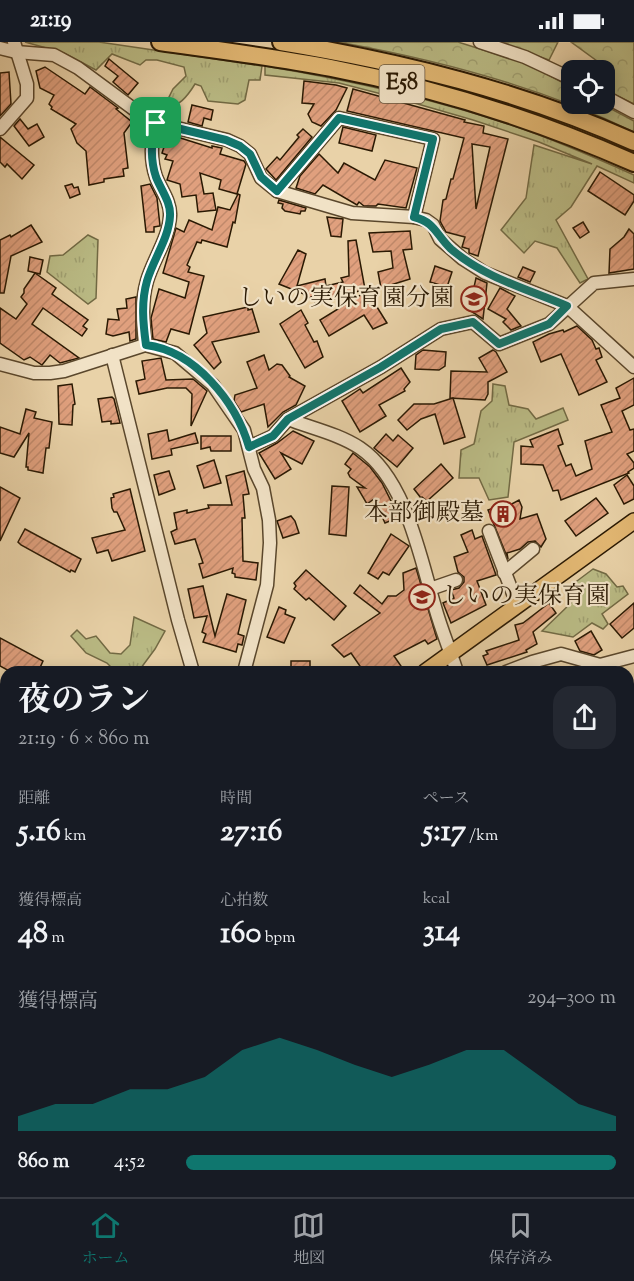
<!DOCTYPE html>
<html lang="ja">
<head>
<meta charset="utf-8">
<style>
	body { margin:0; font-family:"Sorts Mill Goudy","Noto Serif JP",serif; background:#242831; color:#f1f3f6; height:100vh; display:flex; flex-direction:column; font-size:22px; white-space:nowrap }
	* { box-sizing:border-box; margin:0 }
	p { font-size:20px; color:#9ea1a6 }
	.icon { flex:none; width:33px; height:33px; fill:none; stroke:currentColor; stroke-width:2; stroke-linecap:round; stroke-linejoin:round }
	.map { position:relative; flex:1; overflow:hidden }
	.side { position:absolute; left:0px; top:624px; width:634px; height:531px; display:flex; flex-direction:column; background:#171b24; border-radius:18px 18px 0 0; box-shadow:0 3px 15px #0003 }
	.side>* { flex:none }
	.fabs { position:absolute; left:561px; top:18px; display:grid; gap:12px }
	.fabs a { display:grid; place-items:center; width:54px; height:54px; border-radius:12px; background:#171b24; box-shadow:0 3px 15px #0003; font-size:30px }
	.pin { position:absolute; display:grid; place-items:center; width:51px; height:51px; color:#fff; margin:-26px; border-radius:12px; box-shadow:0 3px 9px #0006 }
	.round { display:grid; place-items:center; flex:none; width:63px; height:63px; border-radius:18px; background:#242831 }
	.head { display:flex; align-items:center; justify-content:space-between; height:102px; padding:0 18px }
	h1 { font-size:33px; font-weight:700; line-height:45px }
	.figures { display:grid; grid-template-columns:repeat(3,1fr); gap:9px; height:102px; padding:6px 18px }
	.figures div { display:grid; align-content:center }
	.figures b { font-size:30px; font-weight:700 }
	.figures small { font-size:16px; font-weight:400 }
	.figures p { font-size:16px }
	.chart { height:168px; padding:12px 18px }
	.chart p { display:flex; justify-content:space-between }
	.chart svg { width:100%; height:108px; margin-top:6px; fill:#0f766e; opacity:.7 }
	ul { padding:0 18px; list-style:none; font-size:20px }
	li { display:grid; grid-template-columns:96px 72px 1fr; align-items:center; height:45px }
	li i { height:15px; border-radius:8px; background:#0f766e }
	.status { display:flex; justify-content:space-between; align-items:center; height:42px; padding:0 30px; background:#171b24; direction:ltr }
	.status svg { height:16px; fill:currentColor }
	.tab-bar { display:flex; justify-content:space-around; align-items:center; height:84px; border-top:2px solid #363941; background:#171b24; font-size:16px; color:#9ea1a6 }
	.tab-bar a { display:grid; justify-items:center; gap:3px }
	.tab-bar .selected { color:#0f766e }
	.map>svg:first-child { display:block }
	.grass { fill:url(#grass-tufts); stroke:#726a44; stroke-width:1.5 }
	.forest { fill:url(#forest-crowns); stroke:#726a44; stroke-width:1.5 }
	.building { fill:url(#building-hatch); stroke:#2a1903; stroke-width:1.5; fill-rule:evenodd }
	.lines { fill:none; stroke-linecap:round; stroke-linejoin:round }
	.minor-casing { stroke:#5a472c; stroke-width:15 }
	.major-casing { stroke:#2a1903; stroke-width:18 }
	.highway-casing { stroke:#2a1903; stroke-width:20 }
	.minor { stroke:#f1e2c6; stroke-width:12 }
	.major { stroke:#e4b974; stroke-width:15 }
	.highway { stroke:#e4b974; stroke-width:16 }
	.route-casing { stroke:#fff; stroke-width:12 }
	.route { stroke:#0f766e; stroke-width:8 }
	.labels { text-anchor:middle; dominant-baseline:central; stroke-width:4.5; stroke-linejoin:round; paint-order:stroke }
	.shield { fill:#f1e2c6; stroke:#66553e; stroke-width:1.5 }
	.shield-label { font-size:22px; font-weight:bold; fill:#2a1903 }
	.poi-label { font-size:24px; fill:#2a1903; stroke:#f1e2c6; text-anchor:end }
</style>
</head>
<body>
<div class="status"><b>21:19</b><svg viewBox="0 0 49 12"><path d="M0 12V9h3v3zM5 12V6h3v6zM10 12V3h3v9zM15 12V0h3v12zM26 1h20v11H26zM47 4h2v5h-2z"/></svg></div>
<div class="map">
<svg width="634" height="1155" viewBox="0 0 634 1155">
	<defs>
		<pattern id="grass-tufts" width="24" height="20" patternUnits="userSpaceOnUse" patternTransform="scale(1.5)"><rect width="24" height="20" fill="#babb85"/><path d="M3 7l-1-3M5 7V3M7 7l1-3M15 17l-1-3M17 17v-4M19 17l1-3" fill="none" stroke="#a0a071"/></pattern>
		<pattern id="forest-crowns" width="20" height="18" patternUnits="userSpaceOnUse" patternTransform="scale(1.5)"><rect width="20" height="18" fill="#babb85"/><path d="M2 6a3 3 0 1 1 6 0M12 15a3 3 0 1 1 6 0" fill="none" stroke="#a0a071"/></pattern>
		<pattern id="building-hatch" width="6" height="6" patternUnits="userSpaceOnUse" patternTransform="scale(1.5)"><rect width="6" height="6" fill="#e0a07e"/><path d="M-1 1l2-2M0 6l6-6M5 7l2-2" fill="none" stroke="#c0896b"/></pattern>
	</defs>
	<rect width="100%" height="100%" fill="#e9d2a8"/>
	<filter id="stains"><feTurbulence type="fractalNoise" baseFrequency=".00333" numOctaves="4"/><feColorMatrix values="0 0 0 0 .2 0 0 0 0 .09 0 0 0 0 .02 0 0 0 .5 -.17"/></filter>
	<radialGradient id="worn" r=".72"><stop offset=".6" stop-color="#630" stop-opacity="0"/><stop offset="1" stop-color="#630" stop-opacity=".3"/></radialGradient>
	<!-- grass -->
	<g class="grass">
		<path d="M25 0H99L262 24 260 38H249L245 58 238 62 208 59 201 44 195 42C187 55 179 65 163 67L173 47 186 34 184 25 157 18H146L140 23 112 12 96 28 64 11Z"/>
		<path d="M265 24C348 38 431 56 511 83 553 97 594 115 634 133V141L597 124 571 165 556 178 588 237 580 241 557 206 535 199 524 211 501 188 526 156 534 103 592 122 539 100 473 78 397 56 339 41 265 33Z"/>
		<path d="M88 193 98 198 96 256 88 262 47 230 50 214 63 213Z"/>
		<path d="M493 342 505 344 509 363 528 367 536 377 563 366 568 378 514 400 508 455 489 458 479 436H459L461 408 474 402 481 369 492 359Z"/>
		<path d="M593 527 606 532 617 545 623 544 628 552 602 572 608 582 603 587 592 581 573 595 542 589 571 561 569 545Z"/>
		<path d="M134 575 165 589 155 607 138 630H116L107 621 86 611 71 594 77 588 86 597 96 594 110 611 121 612 130 603Z"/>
	</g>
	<!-- forest -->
	<g class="forest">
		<path d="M338 0H458L528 22 571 45 572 62H602L634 79V90C541 45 439 18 338 0Z"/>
		<path d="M498 0H558L549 18Z"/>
		<path d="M571 0H634V62L605 48 604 28H593L597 19Z"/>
	</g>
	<!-- building -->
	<g class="building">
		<path d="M109 17 138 41 128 53 113 40 118 34 105 24Z"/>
		<path d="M45 25 85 52 90 45 118 66 116 67 132 80 124 91 128 126 123 127 124 134 104 137V140L89 143 86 109 77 101 71 87 76 82 51 67 52 65 49 62 54 53 40 46 36 29Z"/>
		<path d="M9 30 11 62 0 74V31Z"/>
		<path d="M304 39 336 43 347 46 336 68 321 84 312 80 308 72 314 62 302 61Z"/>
		<path d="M353 47 465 78 464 80 484 84 483 91 508 97 478 214 469 211V207L462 205 465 195 446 190 440 179 443 158 446 157 451 137H453L464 96 347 69ZM472 102 490 105 476 167Z"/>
		<path d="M192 63 213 68 211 78 204 76 202 84 188 80Z"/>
		<path d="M20 77 28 87 37 82 44 95 29 104 14 84Z"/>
		<path d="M343 85 376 93 372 109 339 101Z"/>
		<path d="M303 87 312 95 276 138 266 127 277 115 280 118 299 95 297 93Z"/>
		<path d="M171 93 212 106V104L222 106 220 112 244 119 246 122 237 152 219 147 221 138 200 131 204 152 213 151 216 168 198 170 196 153 182 155 180 142 167 138 173 119 165 117 167 113 162 111 165 102 168 103Z"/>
		<path d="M0 95 34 123 22 137 7 122 5 125 0 120Z"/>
		<path d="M319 112 338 131 344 121 375 138 385 118 417 126 406 166 378 162 376 164H364L359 160 357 163 323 143 315 152 296 146 300 134Z"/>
		<path d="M600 130 634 153V159L625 173 588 149Z"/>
		<path d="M72 142 74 146 78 145 80 152 70 156 65 144Z"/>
		<path d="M150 142 157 156 160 184 154 185V190H146L141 144Z"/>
		<path d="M238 152 240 153 235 181 233 180 227 205 202 198 201 201 197 200 187 223 190 225 188 230 204 234 189 292 171 287 166 300 153 297 151 276 159 247 185 256 189 240 163 231 176 186 184 190 189 178 212 188 218 165 230 168Z"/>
		<path d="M279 158 306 166 305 169H301L300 172 285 169 282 166 283 162 278 161Z"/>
		<path d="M327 175 343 177 341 195 331 194Z"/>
		<path d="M583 180 589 190 580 196 573 186Z"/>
		<path d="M31 183 42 200 11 214 4 251H0V198L10 193 11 195Z"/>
		<path d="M629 187 634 192V227L609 231 610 207 624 195Z"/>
		<path d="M410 189 412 207 403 208 410 237 381 246 378 230 393 226 391 209 373 210 369 191Z"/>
		<path d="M356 198 365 247 316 263 314 254 306 257 304 252 279 242 298 208 306 212 297 244 325 237 326 244 343 240 341 236 349 234 348 199Z"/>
		<path d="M30 215 43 218 40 232 28 229Z"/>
		<path d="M435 224 452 230 447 245 430 240Z"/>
		<path d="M523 225 535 230 530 240 518 235Z"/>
		<path d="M35 231 56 246 52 252 88 278 83 284 87 287 82 294 43 266 32 282 79 316 60 321 50 313 42 323 30 315 24 318 0 301V266L16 277 27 262 21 255 24 251V247Z"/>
		<path d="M476 236 487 241 483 277 469 268Z"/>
		<path d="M500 246 515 254 507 267 521 284 511 288 503 280 506 277 488 267Z"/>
		<path d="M367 249 387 281 373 287 364 273 329 294 320 278Z"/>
		<path d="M136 255V297L130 299 129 290 113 294 106 292 108 277 119 278 117 267 127 266 126 257Z"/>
		<path d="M248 265V268L252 267 259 290 212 300 221 320 214 327 194 303 207 291 203 275Z"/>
		<path d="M301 268 308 281 305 283 314 300 317 299 323 315 305 326 280 282Z"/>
		<path d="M577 284 592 298 596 307 599 306 602 315 596 318 607 340 579 353 561 312 541 320 533 300 549 292 563 288 564 290Z"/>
		<path d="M423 308 446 310 445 324 439 328 415 327 416 313Z"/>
		<path d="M493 308 496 310 507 330 488 340V352L485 358 450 356 451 329 487 330 479 316Z"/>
		<path d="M264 313 269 328 277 322 282 323 290 334 289 335 305 344 296 363 283 370 268 385 264 362 241 370 234 359 235 353 257 346 247 320Z"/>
		<path d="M161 316 166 338 193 337 207 349 191 384 192 352 186 346H167L139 352 136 339 145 337 142 319Z"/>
		<path d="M401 326 410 340 404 347 405 349 379 363 386 374 360 390 342 359 360 347 363 351Z"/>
		<path d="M634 336V363L622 369 630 388 634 387V409L627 412 634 421V426L628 430 629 431 561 458 558 448 553 449 543 423 521 422V404L533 405 530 398 558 387 563 402 558 404 566 424 571 422 576 434 592 427 585 399 612 390 601 363 620 356 616 346Z"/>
		<path d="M72 342 75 362 73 363 72 383 59 382 58 344Z"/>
		<path d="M112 355 114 357 120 381 111 382V379L102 380 98 357Z"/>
		<path d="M453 356 465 395 444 402 435 372 421 377 407 388 398 378 414 362H434Z"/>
		<path d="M26 367 36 370 34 376 52 380 49 406H46L43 431 28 428V425H26L29 391 14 415 0 411V385L20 392Z"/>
		<path d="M167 388 169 399 195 391 198 401 171 407 172 413 152 417 148 392Z"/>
		<path d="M293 389 314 399 302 422 281 411 291 427 275 437 259 411 277 401Z"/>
		<path d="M386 392 393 399 398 393 413 406 397 425 374 406Z"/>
		<path d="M201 394H231V409H211L210 405 201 407Z"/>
		<path d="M353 411 370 425 382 441 399 475 385 481 374 457 367 462 357 445 365 446 350 435 348 431 351 427 345 422Z"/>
		<path d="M214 418 221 441 204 446 197 424Z"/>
		<path d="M441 422 453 436 427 459 422 455 421 456 414 447Z"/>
		<path d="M169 429 175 447 159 453 154 433Z"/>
		<path d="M244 429 249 452 243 453 245 476H242L243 519 258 521 256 538 235 535V532L232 531 233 526 203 536 199 522 203 521 195 497 175 502 171 490 177 487 174 471 187 468V471L209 466 208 463H232L226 434Z"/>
		<path d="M627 433 634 444V457L624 462 614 443Z"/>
		<path d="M332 444 349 445 346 494 329 492Z"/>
		<path d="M0 445 20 456 0 499Z"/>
		<path d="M130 447 145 509 112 519 108 508 97 511 92 496 125 488 117 470H114L112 466 111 456 114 455 113 452Z"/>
		<path d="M596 456 608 471 576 494 565 479Z"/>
		<path d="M519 458 522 465 520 477 537 472 546 497 541 505 535 499 528 500 520 507 507 511 508 517 488 468 509 461 510 463Z"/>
		<path d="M291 474 295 479 299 491 283 496 277 479Z"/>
		<path d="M25 487 81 517 75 530 71 528 70 530 21 503 18 500Z"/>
		<path d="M472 488 475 497 482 494 496 533 477 539 486 563 451 581 443 561 454 556 451 548 459 546 464 540V535L458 530 454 515 468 510 461 493Z"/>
		<path d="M391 492 409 504 389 533 383 530 378 537 368 531Z"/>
		<path d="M416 526 437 597 428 602 425 598 394 614 401 624 392 630H364L351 611 344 615 332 603 380 571 354 551 360 543 382 562 388 554H396L404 548 403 531Z"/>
		<path d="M306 528 346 564 334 578 309 556 306 558 294 547 296 544 294 541Z"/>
		<path d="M203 544 215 594 227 552 246 558 238 592 244 594 242 603 238 602 236 610 203 600 206 592 202 590 207 574 194 576 188 547Z"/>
		<path d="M549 561 556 571 533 590 537 602 526 608 527 610 487 623 483 614 488 612 486 609 519 598 515 583 523 581Z"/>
		<path d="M634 561V586L622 596 610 582Z"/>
		<path d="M279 565 286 568 285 572 295 576 284 601 267 595Z"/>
		<path d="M591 589 602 608 594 613 580 609 575 599Z"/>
		<path d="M0 596 43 619 38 630H11L0 624Z"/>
		<path d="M291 619H310V628L291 630Z"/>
	</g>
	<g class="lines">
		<!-- minor casing -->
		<g class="minor-casing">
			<g id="minor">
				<path d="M480 0 525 15 572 37"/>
				<path d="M0 6 16 10 54 13 78 26 139 71 156 81 227 98 240 104 250 112 261 136 277 149 352 171 414 175 426 178 433 183 440 197 463 217 485 231 567 264 634 325"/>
				<path d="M604 54 634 70"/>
				<path d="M0 87 27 56V42L14 0"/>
				<path d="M277 149 339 76 433 97 414 175"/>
				<path d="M145 303C143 281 141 260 147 239 153 218 169 196 170 174 171 160 161 148 156 135 150 117 151 99 156 81"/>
				<path d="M112 313 178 578 193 630"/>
				<path d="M0 322 34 331H50L64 329 145 303 175 311 213 343 244 388 254 427 263 446 269 478 270 501 267 543 244 630"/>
				<path d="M288 377C311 386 339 392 360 406 406 437 420 515 435 565 441 587 450 608 457 630"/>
				<path d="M249 405 273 394 288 377 381 325 441 287 473 280 499 302 549 282 594 241 634 237"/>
				<path d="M489 489 517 562"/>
				<path d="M504 531 533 507"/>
				<path d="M430 547 456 538"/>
				<path d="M506 630 532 620 561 612 600 623 634 614"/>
				<path d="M0 765 6 773"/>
				<path d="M0 836 6 834"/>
				<path d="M219 1149 243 1155"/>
				<path d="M349 1149 350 1155"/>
			</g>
		</g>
		<!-- major casing -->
		<g class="major-casing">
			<g id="major">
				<path d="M425 630 634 479"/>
				<path d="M628 1107 634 1104"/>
				<path d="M181 1155 184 1149"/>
				<path d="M529 1155 541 1149"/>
			</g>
		</g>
		<!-- highway casing -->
		<g class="highway-casing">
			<g id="highway">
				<path d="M160 0C217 8 274 15 331 26 435 46 537 78 634 121"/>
				<path d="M281 0C402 20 521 49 634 100"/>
			</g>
		</g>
		<!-- minor -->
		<use href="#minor" class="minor"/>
		<!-- major -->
		<use href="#major" class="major"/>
		<!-- highway -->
		<use href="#highway" class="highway"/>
	</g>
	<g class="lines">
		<!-- route casing -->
		<g class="route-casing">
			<path id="route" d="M339 76 433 97 414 175C435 180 436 193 451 207 485 236 527 247 567 264L549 282 499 302 473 280 441 287 381 325 288 377 273 394 249 405C236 360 195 309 146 303 143 281 141 260 147 239 153 218 169 196 170 174 171 160 161 148 156 135 150 117 151 99 156 81L226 98 240 104 250 112 261 135 277 149Z"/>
		</g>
		<!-- route -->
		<use href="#route" class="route"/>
	</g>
	<!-- icons -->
	<defs>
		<g id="school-ring" transform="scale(1.35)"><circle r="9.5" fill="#f1e2c6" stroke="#8f2418" stroke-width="1.5"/><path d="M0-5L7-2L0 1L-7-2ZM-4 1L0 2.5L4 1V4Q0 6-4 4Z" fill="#8f2418"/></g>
		<g id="building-ring" transform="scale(1.35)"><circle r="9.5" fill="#f1e2c6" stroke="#8f2418" stroke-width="1.5"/><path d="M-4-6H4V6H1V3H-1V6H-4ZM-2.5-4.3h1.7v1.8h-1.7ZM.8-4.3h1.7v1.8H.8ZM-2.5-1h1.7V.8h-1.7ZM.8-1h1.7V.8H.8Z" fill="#8f2418"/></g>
	</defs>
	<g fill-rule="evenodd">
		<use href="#school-ring" x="474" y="257"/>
		<use href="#building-ring" x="503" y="472"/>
		<use href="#school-ring" x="422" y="555"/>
	</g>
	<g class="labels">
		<!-- shield labels -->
		<rect class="shield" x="379.5" y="23" width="45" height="38" rx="4.5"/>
		<g class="shield-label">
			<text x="402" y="42">E58</text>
		</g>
		<!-- poi labels -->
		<g class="poi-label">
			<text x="454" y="257">しいの実保育園分園</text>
			<text x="484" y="472">本部御殿墓</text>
			<text x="442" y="555" text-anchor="start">しいの実保育園</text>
		</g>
	</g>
	<rect width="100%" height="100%" filter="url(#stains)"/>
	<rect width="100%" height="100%" fill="url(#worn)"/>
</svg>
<div class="fabs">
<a><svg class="icon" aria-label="locate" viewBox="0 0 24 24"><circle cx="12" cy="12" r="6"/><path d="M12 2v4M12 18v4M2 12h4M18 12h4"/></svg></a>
</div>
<div class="pin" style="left:156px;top:81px;background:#1e9e55"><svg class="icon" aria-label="arrive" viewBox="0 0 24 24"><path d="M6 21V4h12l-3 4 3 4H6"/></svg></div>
<section class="side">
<div class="head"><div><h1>夜のラン</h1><p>21:19 · 6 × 860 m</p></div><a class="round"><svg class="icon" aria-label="share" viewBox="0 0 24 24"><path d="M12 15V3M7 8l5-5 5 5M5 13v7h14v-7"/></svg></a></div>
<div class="figures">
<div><p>距離</p><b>5.16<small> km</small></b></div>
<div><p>時間</p><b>27:16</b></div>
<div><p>ペース</p><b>5:17<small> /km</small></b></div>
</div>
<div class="figures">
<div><p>獲得標高</p><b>48<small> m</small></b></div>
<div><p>心拍数</p><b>160<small> bpm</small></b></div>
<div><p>kcal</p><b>314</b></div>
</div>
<div class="chart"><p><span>獲得標高</span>294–300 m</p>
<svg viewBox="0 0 160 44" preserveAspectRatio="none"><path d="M0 44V38L10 33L20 33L30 27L40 27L50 22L60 11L70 6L80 11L90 17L100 22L110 17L120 11L130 11L140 22L150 33L160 38V44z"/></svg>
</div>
<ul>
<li><b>860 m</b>4:52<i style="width:100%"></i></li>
</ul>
</section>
</div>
<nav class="tab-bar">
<a class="selected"><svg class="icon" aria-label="home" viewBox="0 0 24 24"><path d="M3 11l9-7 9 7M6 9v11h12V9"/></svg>ホーム</a>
<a><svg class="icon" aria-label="map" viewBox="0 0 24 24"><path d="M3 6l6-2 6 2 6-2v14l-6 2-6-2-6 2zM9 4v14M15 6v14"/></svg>地図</a>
<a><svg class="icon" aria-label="saved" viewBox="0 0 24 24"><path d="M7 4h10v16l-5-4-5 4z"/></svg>保存済み</a>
</nav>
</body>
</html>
